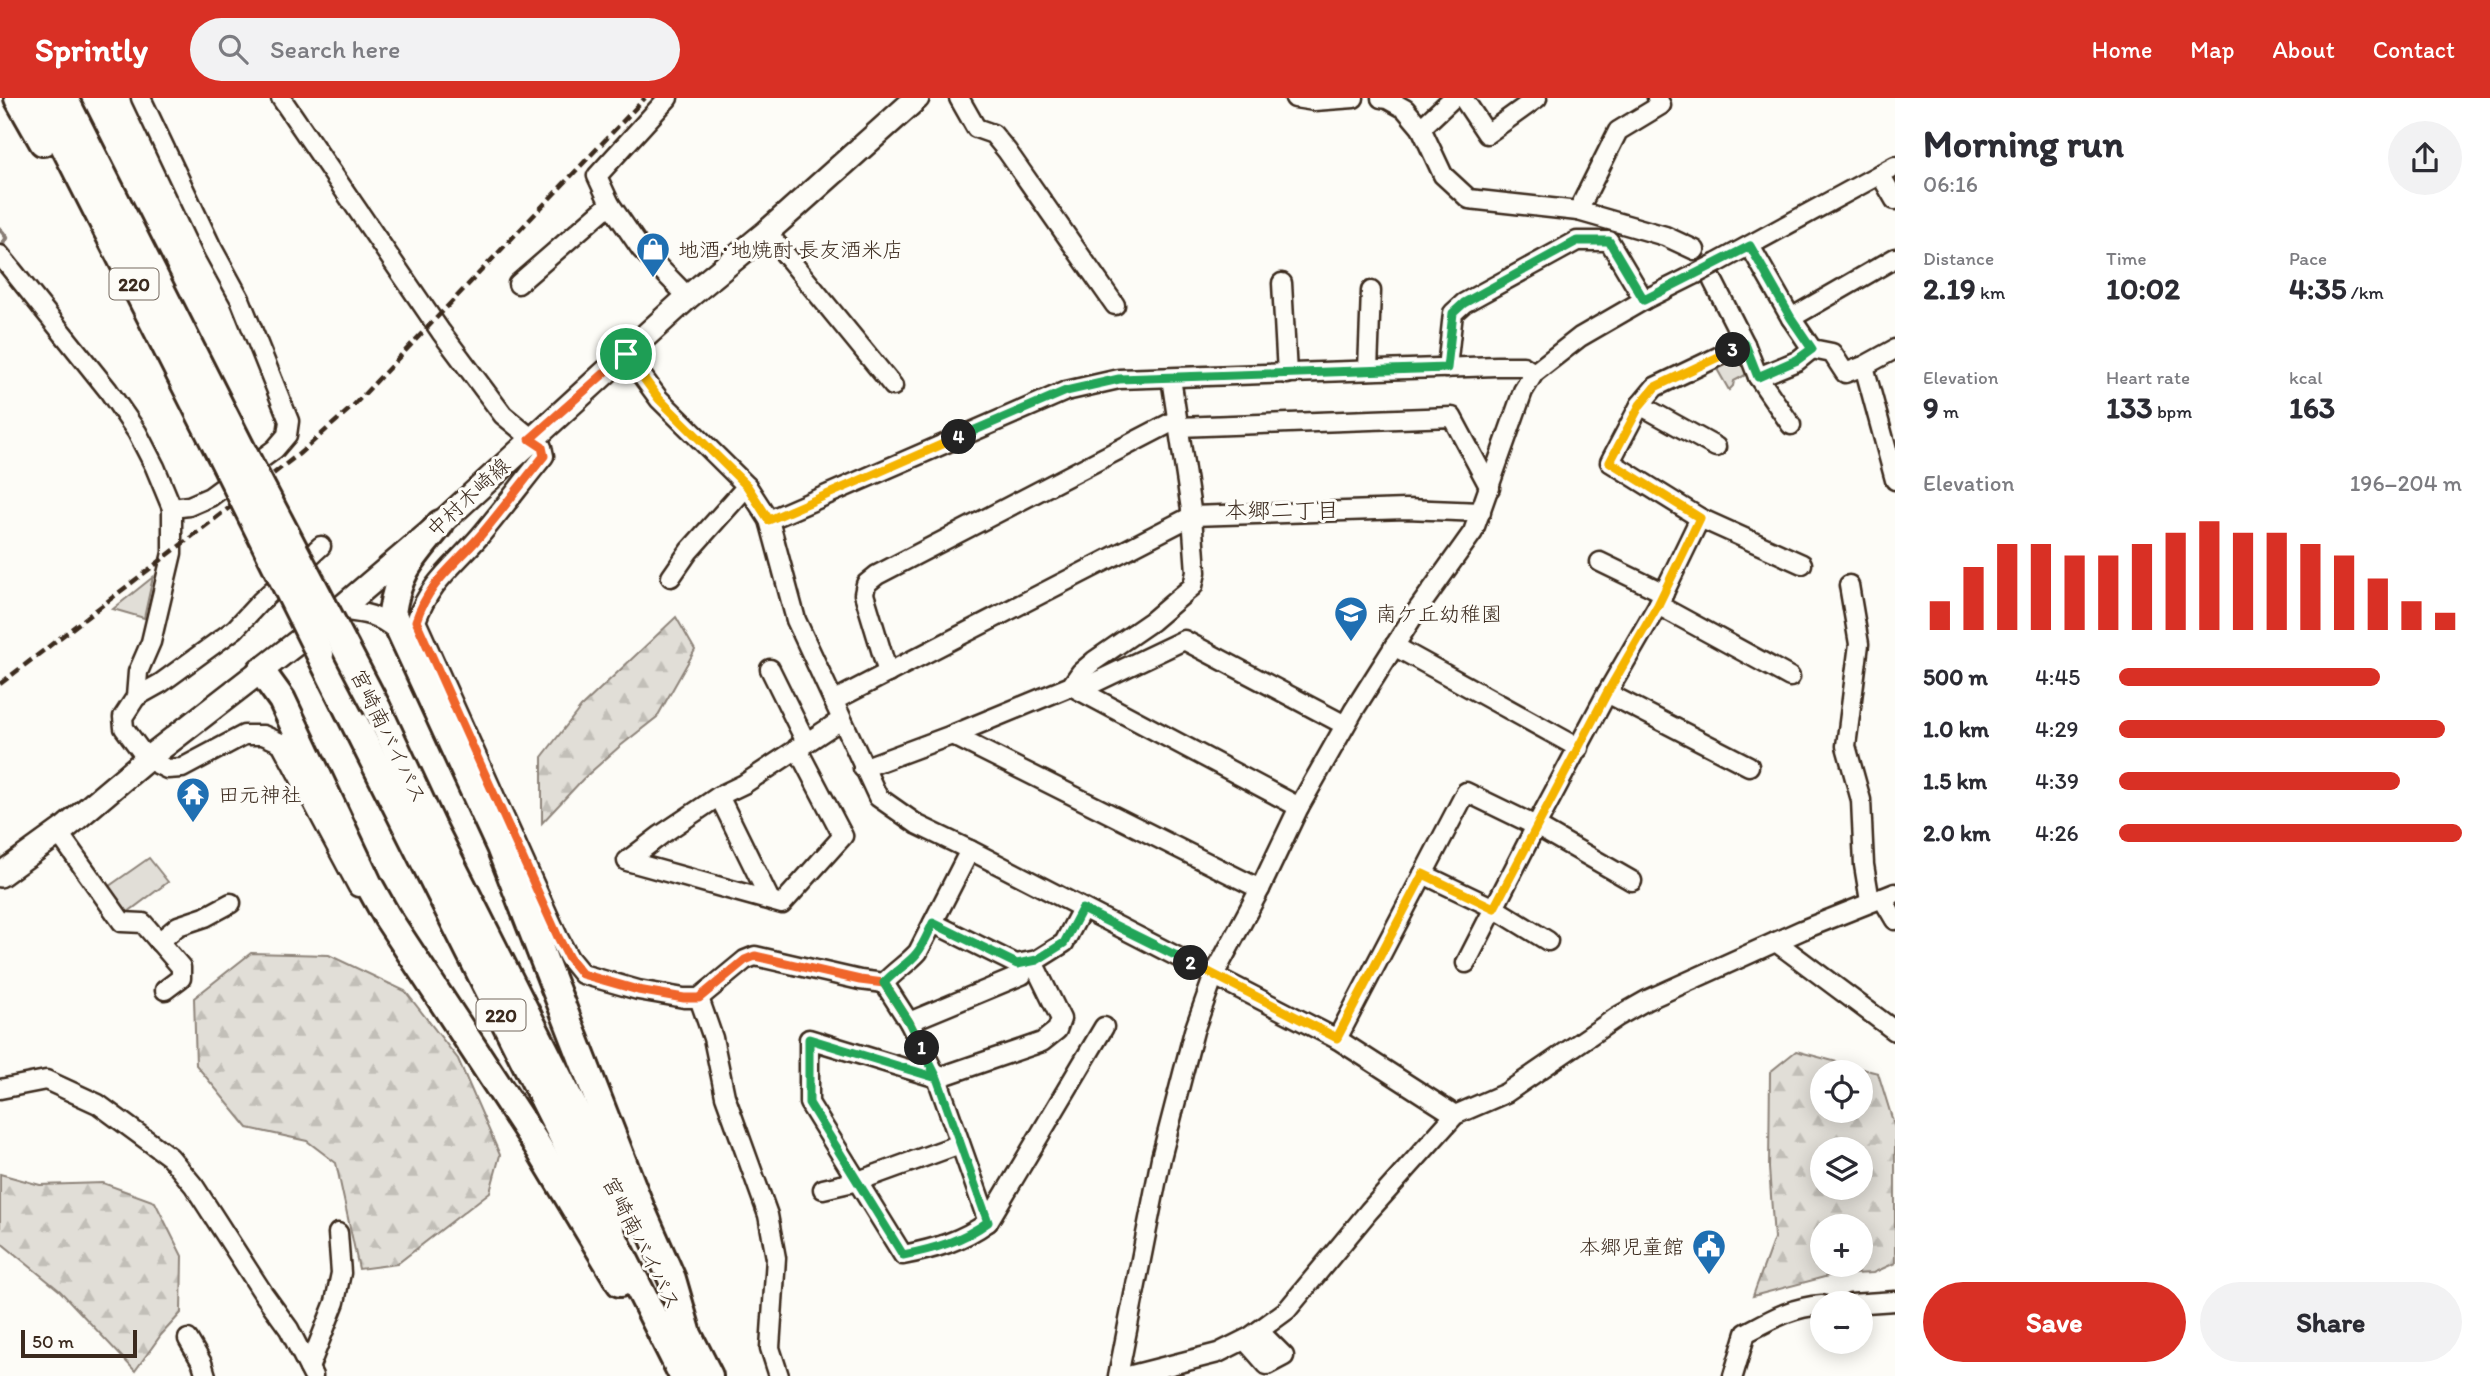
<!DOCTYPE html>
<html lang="en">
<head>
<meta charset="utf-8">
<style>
	body { margin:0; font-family:Itim,"Klee One",sans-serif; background:#f2f2f3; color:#2b2b33; height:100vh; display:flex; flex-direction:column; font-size:26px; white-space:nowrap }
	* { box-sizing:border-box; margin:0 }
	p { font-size:23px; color:#7c7c81 }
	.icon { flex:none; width:38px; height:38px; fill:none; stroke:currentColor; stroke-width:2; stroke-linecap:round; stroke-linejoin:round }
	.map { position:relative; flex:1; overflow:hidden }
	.sheet { display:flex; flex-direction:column; background:#fff; width:595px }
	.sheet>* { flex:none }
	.tools { position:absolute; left:1810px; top:962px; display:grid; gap:14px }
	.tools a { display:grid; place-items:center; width:63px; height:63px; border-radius:50%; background:#fff; box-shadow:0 4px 18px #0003; font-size:35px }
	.scale { position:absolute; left:21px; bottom:18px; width:116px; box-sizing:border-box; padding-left:7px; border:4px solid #3b2a1e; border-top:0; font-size:19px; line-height:24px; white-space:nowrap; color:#3b2a1e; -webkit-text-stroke:5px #fdfcf7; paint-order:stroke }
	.pin { position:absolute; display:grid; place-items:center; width:60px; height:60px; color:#fff; margin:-30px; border:4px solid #fff; border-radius:50%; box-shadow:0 2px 7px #0007 }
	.km { position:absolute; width:35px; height:35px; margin:-18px; border-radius:50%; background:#222; color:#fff; font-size:19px; line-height:35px; text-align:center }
	.round { display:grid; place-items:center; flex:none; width:74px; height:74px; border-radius:37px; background:#f2f2f3 }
	.head { display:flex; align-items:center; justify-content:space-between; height:119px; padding:0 28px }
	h1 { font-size:38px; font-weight:800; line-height:52px }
	.stats { display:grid; grid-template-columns:repeat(3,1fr); gap:10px; height:119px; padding:7px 28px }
	.stats div { display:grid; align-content:center }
	.stats b { font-size:30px; font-weight:800 }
	.stats small { font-size:19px; font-weight:400 }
	.stats p { font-size:19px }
	.chart { height:196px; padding:14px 28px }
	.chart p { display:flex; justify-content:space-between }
	.chart svg { width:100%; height:126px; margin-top:7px; stroke:#d93025; stroke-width:6 }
	.cta { display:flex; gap:14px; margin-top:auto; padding:14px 28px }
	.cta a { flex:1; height:80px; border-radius:42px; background:#d93025; color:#fff; font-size:28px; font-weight:800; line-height:80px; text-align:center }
	.cta a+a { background:#f2f2f3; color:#2b2b33 }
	ul { padding:0 28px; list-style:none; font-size:23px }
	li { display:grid; grid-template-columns:112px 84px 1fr; align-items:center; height:52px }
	li i { height:18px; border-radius:9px; background:#d93025 }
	header { display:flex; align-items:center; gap:42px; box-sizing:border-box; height:98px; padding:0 35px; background:#d93025; color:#fff }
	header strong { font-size:33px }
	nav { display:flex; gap:38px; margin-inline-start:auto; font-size:24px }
	.search { width:490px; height:63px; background:#f2f2f3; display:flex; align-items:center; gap:18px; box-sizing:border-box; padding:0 24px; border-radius:38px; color:#7c7c81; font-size:26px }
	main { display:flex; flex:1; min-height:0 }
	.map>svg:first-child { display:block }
	.forest { fill:url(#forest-firs); stroke:#8e847a; stroke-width:2; fill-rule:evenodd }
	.park { fill:#e1ded7; stroke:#8e847a; stroke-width:2 }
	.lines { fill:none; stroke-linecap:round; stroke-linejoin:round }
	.stream { stroke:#887d74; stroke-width:4.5 }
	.minor-casing { stroke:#3b2a1e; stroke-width:23 }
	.major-casing { stroke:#3b2a1e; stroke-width:28 }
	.highway-casing { stroke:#3b2a1e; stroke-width:32 }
	.minor { stroke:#fdfcf7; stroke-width:18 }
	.major { stroke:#fdfcf7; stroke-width:23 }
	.highway { stroke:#fdfcf7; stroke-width:26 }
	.rail { stroke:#3b2a1e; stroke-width:4.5; stroke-dasharray:10 5; stroke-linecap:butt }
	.minor-bridge-casing { stroke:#3b2a1e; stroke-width:23; stroke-linecap:butt }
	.highway-bridge-casing { stroke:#3b2a1e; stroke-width:32; stroke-linecap:butt }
	.minor-bridge { stroke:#fdfcf7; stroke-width:18 }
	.highway-bridge { stroke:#fdfcf7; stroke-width:26 }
	.split-1-casing { stroke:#fff; stroke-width:14 }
	.split-2-casing { stroke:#fff; stroke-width:14 }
	.split-3-casing { stroke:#fff; stroke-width:14 }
	.split-4-casing { stroke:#fff; stroke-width:14 }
	.split-5-casing { stroke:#fff; stroke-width:14 }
	.split-1 { stroke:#f0652b; stroke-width:9 }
	.split-2 { stroke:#22a559; stroke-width:9 }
	.split-3 { stroke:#f5b400; stroke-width:9 }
	.split-4 { stroke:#22a559; stroke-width:9 }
	.split-5 { stroke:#f5b400; stroke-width:9 }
	.labels { text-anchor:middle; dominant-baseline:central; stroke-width:6; stroke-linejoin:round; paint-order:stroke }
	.shield { fill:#fdfcf7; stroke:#75695f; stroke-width:2 }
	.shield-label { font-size:19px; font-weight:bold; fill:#3b2a1e }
	.poi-label { font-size:21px; fill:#3b2a1e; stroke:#fdfcf7; text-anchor:start }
	.street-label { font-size:21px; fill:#3b2a1e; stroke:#fdfcf7 }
	.neighbourhood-label { font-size:23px; fill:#3b2a1e; stroke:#fdfcf7 }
</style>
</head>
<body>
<header>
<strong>Sprintly</strong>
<div class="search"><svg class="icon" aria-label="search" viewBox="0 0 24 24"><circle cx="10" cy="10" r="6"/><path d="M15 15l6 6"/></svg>Search here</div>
<nav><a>Home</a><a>Map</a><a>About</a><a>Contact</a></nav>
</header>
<main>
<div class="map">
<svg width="1895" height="1278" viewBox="0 0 1895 1278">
	<defs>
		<pattern id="forest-firs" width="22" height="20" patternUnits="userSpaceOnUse" patternTransform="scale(1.75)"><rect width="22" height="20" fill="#e1ded7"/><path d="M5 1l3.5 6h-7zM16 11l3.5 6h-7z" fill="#c2bfb8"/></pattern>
	</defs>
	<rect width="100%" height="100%" fill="#fdfcf7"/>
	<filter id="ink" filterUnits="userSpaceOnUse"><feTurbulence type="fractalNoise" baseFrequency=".0143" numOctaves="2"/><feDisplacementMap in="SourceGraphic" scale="14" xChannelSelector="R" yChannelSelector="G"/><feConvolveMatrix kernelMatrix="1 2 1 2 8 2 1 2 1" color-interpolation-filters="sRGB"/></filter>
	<g filter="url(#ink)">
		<!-- forest -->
		<g class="forest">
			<path d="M676 519 695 552 657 619 619 649 583 681 542 725V659L581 609Z"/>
			<path d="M251 855 329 857 405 893 458 961 500 1057 490 1094 397 1166 359 1171 336 1065 307 1043 248 1030 196 967 194 900Z"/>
			<path d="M1796 953 1878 975 1895 1030V1165L1873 1175 1832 1177 1753 1198 1774 1140 1769 1070 1770 974ZM1822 975H1860V1013H1822ZM1822 1052H1860V1090H1822ZM1822 1129H1860V1167H1822Z"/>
			<path d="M0 1076 40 1087 103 1085 155 1104 182 1158 181 1215 161 1237 135 1273 60 1193 0 1144Z"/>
		</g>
		<!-- park -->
		<g class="park">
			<path d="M1731 263 1738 264 1753 273 1734 283 1733 288 1729 292 1717 271Z"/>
			<path d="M153 479 144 520 113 511Z"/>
			<path d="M149 760 168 784 124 817 105 791Z"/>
		</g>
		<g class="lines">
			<!-- stream -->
			<path class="stream" d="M0 131 7 140 3 145"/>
			<!-- minor casing -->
			<g class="minor-casing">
				<g id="minor">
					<path d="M141 0 211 148 240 201 289 323 287 337 275 351 210 399 189 408 172 410"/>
					<path d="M281 0 441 234 503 317 542 349 544 358C522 385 502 412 480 438 454 468 430 484 416 523L558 839 569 860 582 876 638 892 684 900H699L745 862 755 858 860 882 884 885C895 873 907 866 918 854L970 752"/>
					<path d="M668 0 597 78 610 106 641 151 688 199"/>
					<path d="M959 0 976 30 993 36 1007 53 1115 207"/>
					<path d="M1295 0 1314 3 1354 0"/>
					<path d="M1381 0 1387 1 1405 11 1421 30 1443 77 1469 101 1578 113 1665 138 1695 152"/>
					<path d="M1463 0 1487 36 1537 0"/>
					<path d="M1421 30 1453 0"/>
					<path d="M1880 76 1895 102"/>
					<path d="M1578 113 1618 33 1661 7 1657 0"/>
					<path d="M767 134 893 288"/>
					<path d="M1750 148 1791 220 1812 251 1832 255 1845 275 1864 268 1895 251"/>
					<path d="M0 157 108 292 137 334 155 369 172 410V455L151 544 138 574 136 599 123 619 124 630 147 661 167 671 182 670 244 637H263L281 645 358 789"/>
					<path d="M1717 165 1895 68"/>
					<path d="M1713 183 1745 246 1758 279 1791 327"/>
					<path d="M1282 185 1287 276"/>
					<path d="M518 186 610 106"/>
					<path d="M1791 220 1895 160"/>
					<path d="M1745 246 1655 289 1640 307 1610 364 1700 420 1802 466"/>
					<path d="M626 256 659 301 747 388 769 422 796 522 878 699 918 727 970 752 1337 941 1455 1017"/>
					<path d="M1864 268 1895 382"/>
					<path d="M1447 270 1453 215 1464 205 1577 143H1609L1644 202"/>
					<path d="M1368 272 1371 193"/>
					<path d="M1758 279 1797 263 1812 251"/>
					<path d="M1640 307 1716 349"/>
					<path d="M1178 329 1452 319 1490 390"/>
					<path d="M769 422 1066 293 1119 281 1497 268H1523L1534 275"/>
					<path d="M1600 464 1664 495"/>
					<path d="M671 479 689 453 747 388"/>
					<path d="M1849 487 1859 546 1846 648 1861 702 1864 767 1870 803"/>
					<path d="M1658 507 1790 579"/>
					<path d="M339 512C365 515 377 516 397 533"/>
					<path d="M1394 548 1579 650"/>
					<path d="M770 571 806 644"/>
					<path d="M888 575 864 496 866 486 877 477 1176 322"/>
					<path d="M1071 588 1299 709"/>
					<path d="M1079 592 1184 542 1345 627"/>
					<path d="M1607 595 1749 668"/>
					<path d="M136 599 161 585 235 531 260 504 321 448"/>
					<path d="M835 602 1192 418 1406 411 1481 414"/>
					<path d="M952 637 1260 791"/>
					<path d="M797 650 843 738 782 806 627 763 661 737 719 698 744 686 841 622"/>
					<path d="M863 670 952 637 1071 588 1081 574 1094 563 1152 523 1193 488 1196 474 1192 418 1171 280"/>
					<path d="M719 698 770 802"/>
					<path d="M58 734 122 824 143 825 181 869V880L165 892"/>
					<path d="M1423 776 1494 810 1548 843"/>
					<path d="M1882 800 1895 822"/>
					<path d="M933 825 1016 866 1037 862 1064 845 1082 811"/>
					<path d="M159 844 178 828 205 819 231 805"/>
					<path d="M1776 844 1895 933"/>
					<path d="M1466 865 1536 728 1632 783"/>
					<path d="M884 885 909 924 937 980 1042 944 1057 932 1061 921 1035 868"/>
					<path d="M699 900 713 940 725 998 768 1117 776 1160 770 1250 779 1278"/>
					<path d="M909 924 1022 877"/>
					<path d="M809 941 937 980 988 1124C962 1143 934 1151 903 1157L809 1005Z"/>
					<path d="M1337 941 1466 694 1536 728 1607 595 1658 507 1700 420"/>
					<path d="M0 991 46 982 98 1006 170 1059 194 1088 263 1195 289 1231 313 1278"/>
					<path d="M823 1091 858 1083 960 1046"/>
					<path d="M988 1124 1104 929"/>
					<path d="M1851 1206 1895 1203"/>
					<path d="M188 1241 202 1265 206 1278"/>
					<path d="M1245 1242 1267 1267 1284 1258 1259 1233"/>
					<path d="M309 1270 335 1204 341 1175 338 1135"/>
					<path d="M1118 1278 1161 1060 1194 933 1214 877 1260 791 1299 709 1354 612 1416 514 1473 434 1523 293 1534 275 1580 239 1644 202 1694 177"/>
					<path d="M1128 1278 1218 1255 1250 1239 1287 1212 1369 1113 1455 1017 1506 995 1617 919 1647 902 1802 832 1895 795"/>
					<path d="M1733 1278 1746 1235C1772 1221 1792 1209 1822 1207"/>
				</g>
			</g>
			<!-- major casing -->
			<g class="major-casing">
				<path id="major" d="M0 777 65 730 147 661 339 512 440 426 688 199 767 134 917 0"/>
			</g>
			<!-- highway casing -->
			<g class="highway-casing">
				<g id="highway">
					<path d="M18 0 43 44"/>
					<path d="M40 0 228 371"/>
					<path d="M64 0 244 356"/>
					<path d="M440 426C414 459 398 472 392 515L500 749 641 1111 672 1181 687 1233"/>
					<path d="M320 556 683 1278"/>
					<path d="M261 573 282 602 368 785 387 819 537 1047 620 1185"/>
					<path d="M377 610 434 732 628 1117"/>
					<path d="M678 1217 709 1278"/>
				</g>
			</g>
			<!-- minor -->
			<use href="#minor" class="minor"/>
			<!-- major -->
			<use href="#major" class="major"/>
			<!-- highway -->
			<use href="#highway" class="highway"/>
			<!-- rail -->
			<path class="rail" d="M0 586 299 356 352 309 645 0"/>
			<!-- minor-bridge casing -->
			<g class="minor-bridge-casing">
				<path id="minor-bridge" d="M1694 177 1717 165"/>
			</g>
			<!-- highway-bridge casing -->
			<g class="highway-bridge-casing">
				<g id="highway-bridge">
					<path d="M244 356 377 610"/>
					<path d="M228 371 320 556"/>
				</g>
			</g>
			<!-- minor-bridge -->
			<use href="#minor-bridge" class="minor-bridge"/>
			<!-- highway-bridge -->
			<use href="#highway-bridge" class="highway-bridge"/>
		</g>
	</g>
	<g class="lines" filter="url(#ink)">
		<!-- split-1 casing -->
		<g class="split-1-casing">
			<path id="split-1" d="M626 256 530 341 542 349 544 358C522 385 502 412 480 438 454 468 429 484 416 523L558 839 569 860 582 876 638 892 684 900H699L745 862 755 858 860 882 884 885 909 924 922 950"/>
		</g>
		<!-- split-2 casing -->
		<g class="split-2-casing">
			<path id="split-2" d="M922 950 937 980 988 1124C962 1143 934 1151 903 1157L809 1005V941L937 980 909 924 884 885C894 873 909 866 917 855 924 846 928 835 933 825L1017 866 1037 862 1064 845 1082 811 1191 865"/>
		</g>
		<!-- split-3 casing -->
		<g class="split-3-casing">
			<path id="split-3" d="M1191 865 1337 940 1423 776 1494 810 1607 595 1658 507 1700 420 1610 364 1640 307 1655 289 1733 252"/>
		</g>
		<!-- split-4 casing -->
		<g class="split-4-casing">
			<path id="split-4" d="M959 339 1066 293 1119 281 1447 270 1453 215 1464 205 1577 143H1609L1644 202 1750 148 1791 220 1812 251 1797 262 1758 279 1745 246 1733 252"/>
		</g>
		<!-- split-5 casing -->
		<g class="split-5-casing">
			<path id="split-5" d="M626 256 659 301 747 388 769 422 959 339"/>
		</g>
		<!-- split-1 -->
		<use href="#split-1" class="split-1"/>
		<!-- split-2 -->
		<use href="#split-2" class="split-2"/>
		<!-- split-3 -->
		<use href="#split-3" class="split-3"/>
		<!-- split-4 -->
		<use href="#split-4" class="split-4"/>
		<!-- split-5 -->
		<use href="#split-5" class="split-5"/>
	</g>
	<!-- icons -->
	<defs>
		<g id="shop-pin" transform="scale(1.75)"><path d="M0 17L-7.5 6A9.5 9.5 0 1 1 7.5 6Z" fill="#1f6fb2" stroke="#fdfcf7"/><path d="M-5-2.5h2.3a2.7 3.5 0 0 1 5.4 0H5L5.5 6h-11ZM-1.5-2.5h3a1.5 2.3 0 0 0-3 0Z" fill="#fff"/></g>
		<g id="school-pin" transform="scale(1.75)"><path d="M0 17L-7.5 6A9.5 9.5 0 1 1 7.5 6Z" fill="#1f6fb2" stroke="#fdfcf7"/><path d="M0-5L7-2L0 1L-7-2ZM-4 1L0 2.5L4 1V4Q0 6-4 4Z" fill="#fff"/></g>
		<g id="temple-pin" transform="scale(1.75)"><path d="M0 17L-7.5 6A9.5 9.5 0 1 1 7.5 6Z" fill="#1f6fb2" stroke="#fdfcf7"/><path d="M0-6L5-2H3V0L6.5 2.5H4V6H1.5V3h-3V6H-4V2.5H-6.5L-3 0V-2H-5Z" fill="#fff"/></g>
		<g id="civic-pin" transform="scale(1.75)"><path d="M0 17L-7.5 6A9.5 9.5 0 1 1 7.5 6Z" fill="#1f6fb2" stroke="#fdfcf7"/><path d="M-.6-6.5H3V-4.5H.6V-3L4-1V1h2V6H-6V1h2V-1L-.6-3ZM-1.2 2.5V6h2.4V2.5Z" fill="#fff"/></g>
	</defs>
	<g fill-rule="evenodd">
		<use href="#shop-pin" x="653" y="151"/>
		<use href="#school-pin" x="1351" y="515"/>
		<use href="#temple-pin" x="193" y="696"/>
		<use href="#civic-pin" x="1709" y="1148"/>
	</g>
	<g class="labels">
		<!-- shield labels -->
		<g class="shield">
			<rect x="109.5" y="170.5" width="49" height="31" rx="5"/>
			<rect x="476.5" y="901.5" width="49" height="31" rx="5"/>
		</g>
		<g class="shield-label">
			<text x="134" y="186">220</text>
			<text x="501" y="917">220</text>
		</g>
		<!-- poi labels -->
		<g class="poi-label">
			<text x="678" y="151">地酒･地焼酎 長友酒米店</text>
			<text x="1376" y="515">南ケ丘幼稚園</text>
			<text x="218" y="696">田元神社</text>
			<text x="1684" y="1148" text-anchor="end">本郷児童館</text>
		</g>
		<!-- street labels -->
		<g class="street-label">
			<text transform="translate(468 399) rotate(-43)">中村木崎線</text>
			<text transform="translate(389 638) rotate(64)">宮崎南バイパス</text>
			<text transform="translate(642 1145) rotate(63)">宮崎南バイパス</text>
		</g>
		<!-- neighbourhood labels -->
		<g class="neighbourhood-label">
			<text x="1282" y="412">本郷二丁目</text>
		</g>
	</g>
</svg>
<div class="tools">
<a><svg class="icon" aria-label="locate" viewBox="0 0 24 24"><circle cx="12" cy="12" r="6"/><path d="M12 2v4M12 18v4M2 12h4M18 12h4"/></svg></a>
<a><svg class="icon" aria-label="layers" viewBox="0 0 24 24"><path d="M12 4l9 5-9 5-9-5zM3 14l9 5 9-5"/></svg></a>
<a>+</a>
<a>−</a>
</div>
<div class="scale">50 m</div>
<div class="pin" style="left:626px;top:256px;background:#1e9e55"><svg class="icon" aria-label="arrive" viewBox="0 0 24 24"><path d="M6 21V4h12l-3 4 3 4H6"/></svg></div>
<b class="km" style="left:922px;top:950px">1</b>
<b class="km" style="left:1191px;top:865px">2</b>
<b class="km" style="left:1733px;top:252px">3</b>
<b class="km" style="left:959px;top:339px">4</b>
</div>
<section class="sheet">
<div class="head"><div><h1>Morning run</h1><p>06:16</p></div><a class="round"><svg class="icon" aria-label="share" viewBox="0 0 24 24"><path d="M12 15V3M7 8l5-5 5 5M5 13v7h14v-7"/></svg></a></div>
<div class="stats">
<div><p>Distance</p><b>2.19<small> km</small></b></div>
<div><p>Time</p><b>10:02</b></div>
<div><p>Pace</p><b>4:35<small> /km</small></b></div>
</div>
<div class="stats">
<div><p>Elevation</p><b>9<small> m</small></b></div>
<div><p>Heart rate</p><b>133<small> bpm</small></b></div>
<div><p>kcal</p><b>163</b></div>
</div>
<div class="chart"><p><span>Elevation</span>196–204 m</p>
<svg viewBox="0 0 160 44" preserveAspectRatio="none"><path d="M5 44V34M15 44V22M25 44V14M35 44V14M45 44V18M55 44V18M65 44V14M75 44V10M85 44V6M95 44V10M105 44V10M115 44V14M125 44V18M135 44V26M145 44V34M155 44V38"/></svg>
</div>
<ul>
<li><b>500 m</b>4:45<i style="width:76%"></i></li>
<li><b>1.0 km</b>4:29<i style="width:95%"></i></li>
<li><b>1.5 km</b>4:39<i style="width:82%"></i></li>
<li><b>2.0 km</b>4:26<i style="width:100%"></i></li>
</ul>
<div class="cta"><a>Save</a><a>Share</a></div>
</section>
</main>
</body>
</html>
